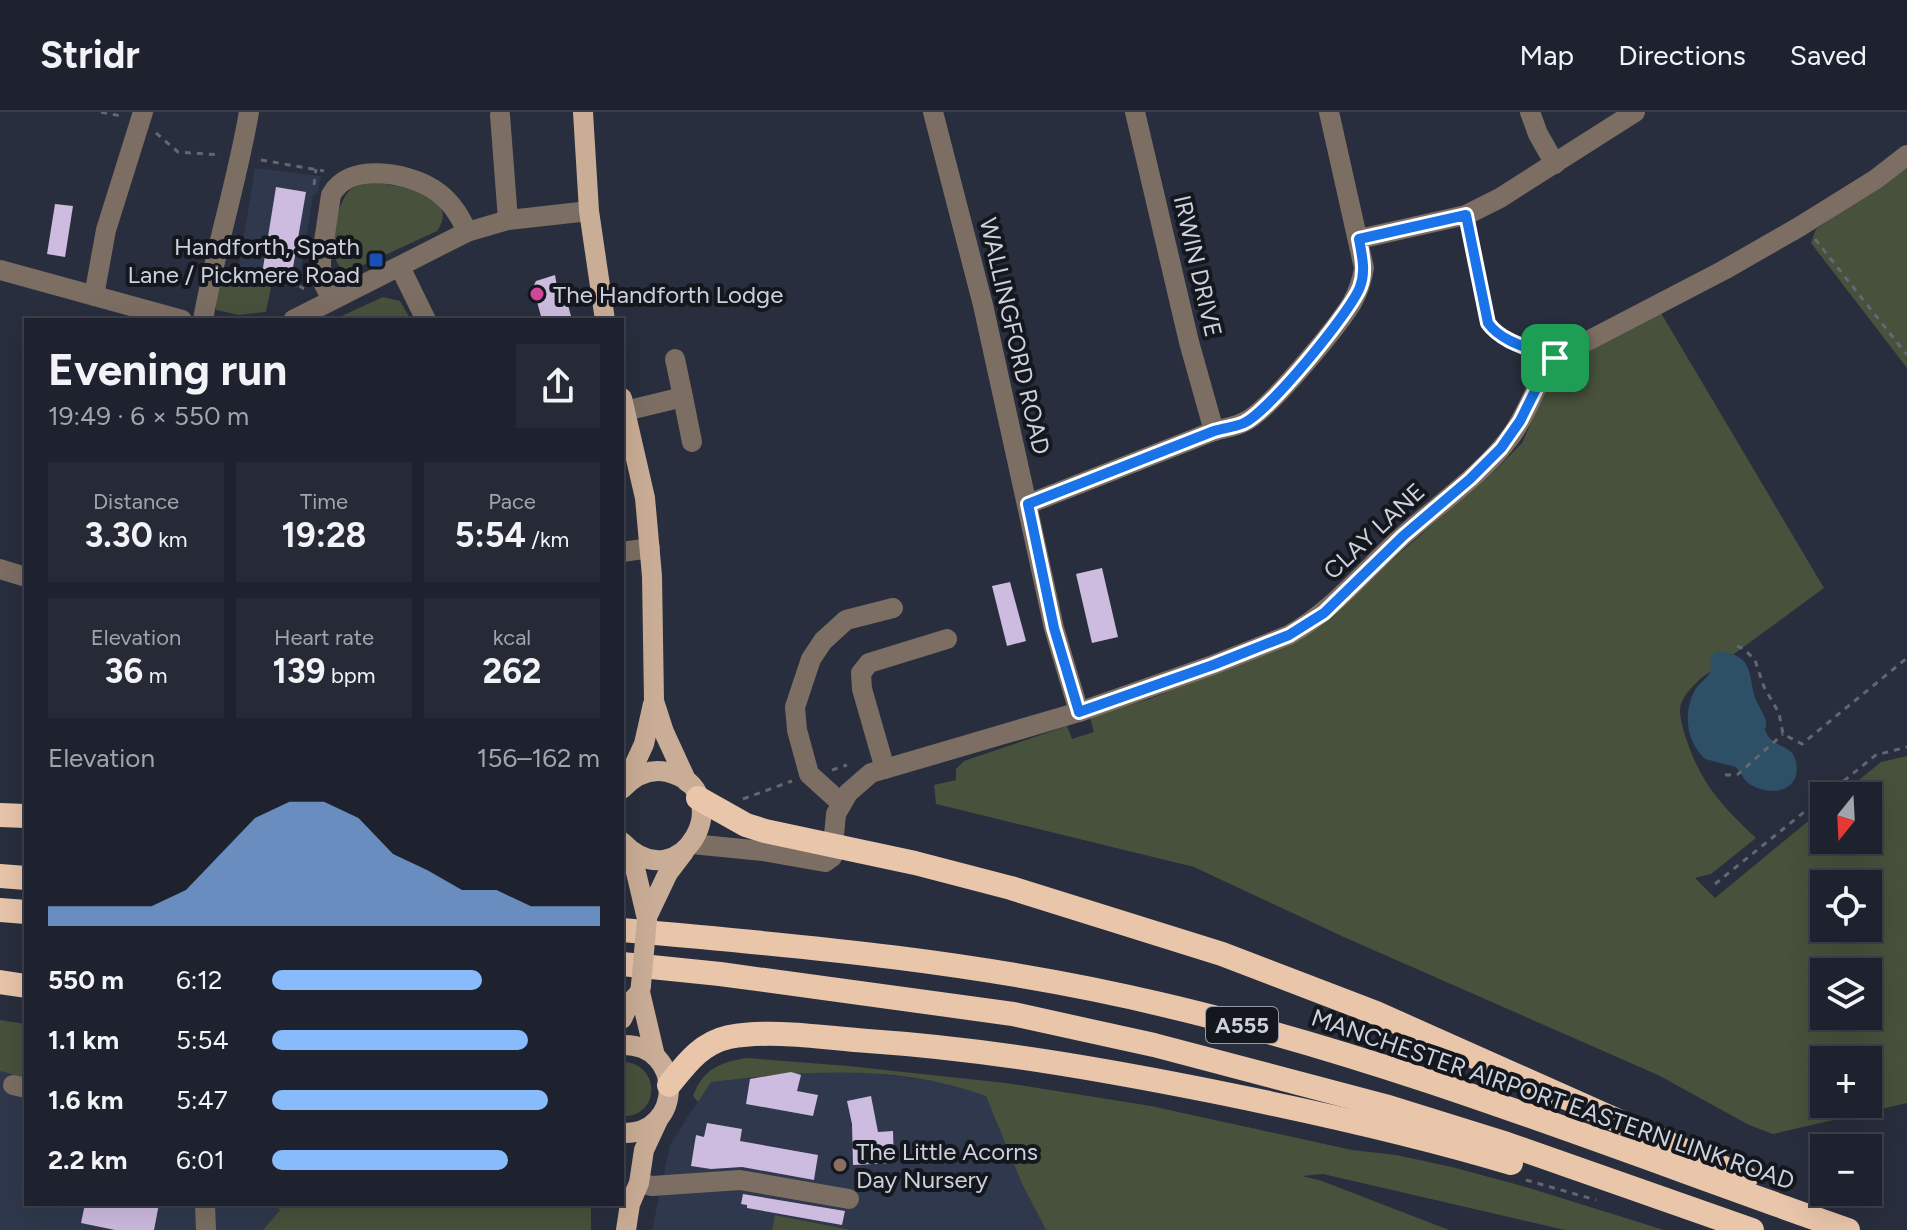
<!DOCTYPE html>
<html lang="en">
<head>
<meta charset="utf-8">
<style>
	body { margin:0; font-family:Figtree,sans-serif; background:#262a36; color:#f1f3f6; height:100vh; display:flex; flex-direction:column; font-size:30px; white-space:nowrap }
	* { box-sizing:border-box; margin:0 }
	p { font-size:26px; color:#a1a4aa }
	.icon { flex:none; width:44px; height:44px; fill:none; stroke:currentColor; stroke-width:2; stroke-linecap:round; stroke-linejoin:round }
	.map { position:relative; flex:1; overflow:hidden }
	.drawer { position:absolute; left:24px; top:206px; width:600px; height:888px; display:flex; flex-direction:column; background:#1e222e; border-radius:0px; box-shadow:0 8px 32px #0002,0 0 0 2px #3c3f4a }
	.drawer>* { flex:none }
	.needle { width:52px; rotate:198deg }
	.controls { position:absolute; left:1810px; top:670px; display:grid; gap:16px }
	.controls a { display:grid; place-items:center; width:72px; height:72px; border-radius:0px; background:#1e222e; box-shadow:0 8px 32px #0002,0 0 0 2px #3c3f4a; font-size:40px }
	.pin { position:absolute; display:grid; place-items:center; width:68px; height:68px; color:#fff; margin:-34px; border-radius:16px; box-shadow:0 4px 12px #0006 }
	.round { display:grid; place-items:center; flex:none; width:84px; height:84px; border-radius:0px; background:#262a36 }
	.overview { display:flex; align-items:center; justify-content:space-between; height:136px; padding:0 24px }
	h1 { font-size:44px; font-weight:700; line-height:60px }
	.stats { display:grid; grid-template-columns:repeat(3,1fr); gap:12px; height:136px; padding:8px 24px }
	.stats div { display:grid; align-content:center; border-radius:0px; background:#262a36; text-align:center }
	.stats b { font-size:34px; font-weight:700 }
	.stats small { font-size:22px; font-weight:400 }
	.stats p { font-size:22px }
	.chart { height:224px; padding:16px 24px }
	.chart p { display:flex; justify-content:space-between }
	.chart svg { width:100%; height:144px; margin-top:8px; fill:#88bbfc; opacity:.7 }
	ul { padding:0 24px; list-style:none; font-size:26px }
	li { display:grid; grid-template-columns:128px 96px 1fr; align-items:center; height:60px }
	li i { height:20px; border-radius:10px; background:#88bbfc }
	header { display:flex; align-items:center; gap:48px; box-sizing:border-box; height:112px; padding:0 40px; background:#1e222e; border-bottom:2px solid #3c3f4a }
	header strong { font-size:38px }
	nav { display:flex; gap:44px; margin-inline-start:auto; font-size:28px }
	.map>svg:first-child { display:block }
	.built { fill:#2f384c }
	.green { fill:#47513b; fill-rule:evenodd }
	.water { fill:#2e5066 }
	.building { fill:#cdbbe0 }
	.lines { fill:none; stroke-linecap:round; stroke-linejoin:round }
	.path { stroke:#626774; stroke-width:3; stroke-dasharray:6 6; stroke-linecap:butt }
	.minor { stroke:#7c6e63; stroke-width:20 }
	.major { stroke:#caad96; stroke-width:20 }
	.highway { stroke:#e9c5aa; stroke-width:24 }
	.major-bridge { stroke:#caad96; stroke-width:20 }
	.route-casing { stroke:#fff; stroke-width:16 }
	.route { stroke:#1a73e8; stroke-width:10 }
	.transit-dot { fill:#1a4fb4; stroke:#14171d; stroke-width:3 }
	.hotel-dot { fill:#d1479c; stroke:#14171d; stroke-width:3 }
	.education-dot { fill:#8d6e63; stroke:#14171d; stroke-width:3 }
	.labels { text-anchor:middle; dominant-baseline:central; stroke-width:8; stroke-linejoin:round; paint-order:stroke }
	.shield { fill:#14171d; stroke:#9699a2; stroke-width:2 }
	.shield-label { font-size:22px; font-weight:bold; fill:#cdd1db }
	.poi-label { font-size:24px; fill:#cdd1db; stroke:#14171d; text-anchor:start }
	.street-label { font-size:24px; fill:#cdd1db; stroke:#14171d }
</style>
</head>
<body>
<header>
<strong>Stridr</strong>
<nav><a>Map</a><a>Directions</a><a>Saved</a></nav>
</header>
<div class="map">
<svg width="1907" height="1118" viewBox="0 0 1907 1118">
	<rect width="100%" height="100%" fill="#282e3d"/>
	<!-- built -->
	<g class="built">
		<path d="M255 56 321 64 318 80 313 83 298 176 271 172 272 165 238 159Z"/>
		<path d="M26 912V1092H285L263 1118H0V949Z"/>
		<path d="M800 959 863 960 951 971 987 984 1022 1072 1046 1118H851L776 1103 772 1118H652L670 1033 710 970Z"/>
	</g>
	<!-- green -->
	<g class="green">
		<path d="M1907 54V256L1811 131 1816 117Z"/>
		<path d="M369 70C391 72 464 81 437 119L355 157H343C324 145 336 90 351 77 356 73 364 72 369 70Z"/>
		<path d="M217 160 265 168 271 175 266 200 239 203 216 198 214 184Z"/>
		<path d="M383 185 400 189 411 208H333Z"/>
		<path d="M1661 201 1824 476 1700 567C1692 575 1680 586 1680 598 1680 608 1684 620 1687 629 1702 673 1722 694 1756 726L1711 762 1695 766 1715 786 1824 696V728H1868V684H1839L1881 650 1907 644V991L1773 1022 1749 1013 1658 963 1346 826 1194 755 936 692 934 673 956 668V657L964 649 1067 614 1072 627 1094 620 1090 605 1152 586 1240 551 1385 454 1494 359 1522 331 1556 254ZM1824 772H1868V816H1824ZM1824 860H1868V904H1824ZM1824 948H1868V992H1824Z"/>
		<path d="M0 908 26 912V966L0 959Z"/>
		<path d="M747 946 848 954 1006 971 1151 994 1352 1038 1396 1043 1452 1055 1526 1075 1664 1118H1565L1323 1062 1302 1064 1322 1069 1449 1118H1046L1022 1072 986 984C896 951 804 959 711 970L698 990 693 984C703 957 720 950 747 946Z"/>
		<path d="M622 950C661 950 661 1006 622 1004Z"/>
		<path d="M274 1092H591V1118H263L280 1098Z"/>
		<path d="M775 1103 851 1118H772Z"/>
	</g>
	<!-- water -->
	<path class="water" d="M1720 539C1756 545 1747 563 1756 588 1759 595 1765 603 1766 610 1767 620 1762 613 1767 622 1775 637 1793 632 1796 650 1802 679 1772 685 1751 673 1744 669 1741 661 1736 655L1705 647C1685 628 1683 599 1696 576 1700 571 1706 567 1709 562 1712 557 1710 549 1711 543Z"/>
	<!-- building -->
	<g class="building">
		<path d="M276 75 306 80 291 167 262 162Z"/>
		<path d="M55 92 73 94 65 145 47 142Z"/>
		<path d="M555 163 557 175 563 174 572 208H542L533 175 536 169Z"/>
		<path d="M1102 456 1118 525 1092 531 1076 462Z"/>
		<path d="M1010 470 1026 529 1007 534 992 474Z"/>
		<path d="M791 960 801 963 797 979 818 983 813 1004 746 992 750 967Z"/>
		<path d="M871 984 878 1020 893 1019 894 1051 853 1053 852 1012 847 989Z"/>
		<path d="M707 1011 742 1017 740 1029 818 1043 814 1068 742 1055 711 1057 691 1054 696 1023 704 1025Z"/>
		<path d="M743 1082 845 1099 842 1113 747 1096V1093L741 1092Z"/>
		<path d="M85 1092H159L154 1118H115L81 1111Z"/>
	</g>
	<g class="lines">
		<!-- path -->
		<g class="path">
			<path d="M101 0 121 4"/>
			<path d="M156 21 178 40 221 43"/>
			<path d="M261 48 324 59"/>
			<path d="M314 73 316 57"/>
			<path d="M1470 122 1488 211 1496 222 1537 239"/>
			<path d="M1815 127 1907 243"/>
			<path d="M300 163 298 173 304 177"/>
			<path d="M1737 534 1744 537 1755 548 1764 575 1779 601 1783 622 1802 632 1907 546"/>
			<path d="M832 658 847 653"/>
			<path d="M1725 663H1737L1783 622"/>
			<path d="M1825 684 1876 643 1907 635"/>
			<path d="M743 687 792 669"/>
			<path d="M1715 772 1824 684"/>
			<path d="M1526 1068 1596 1088"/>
		</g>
		<!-- minor -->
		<g class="minor">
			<path d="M933 0 983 193 1054 516 1079 600"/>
			<path d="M1135 0 1189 230 1214 319"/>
			<path d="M1530 0 1538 22 1555 52"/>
			<path d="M500 3 508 108"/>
			<path d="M1359 127 1466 103 1500 86 1635 0"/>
			<path d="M400 155 426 208"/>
			<path d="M0 158 182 208"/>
			<path d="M94 184 106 118 143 0"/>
			<path d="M332 188 321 166V149L331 83C348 50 406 60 433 77 449 87 460 103 467 120"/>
			<path d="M203 208C215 138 237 70 249 0"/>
			<path d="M293 208 467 120 508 108 589 99"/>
			<path d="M675 247 683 285"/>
			<path d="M625 299 683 285 692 330"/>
			<path d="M1028 392 1214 319C1224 316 1235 315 1244 310 1268 300 1337 215 1352 191 1358 180 1362 169 1364 156L1329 0"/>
			<path d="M622 440 650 436"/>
			<path d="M0 457 26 465"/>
			<path d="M885 657 862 577 861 561 869 551 947 527"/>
			<path d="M841 691 809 662 797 618 795 595 811 547 823 529 846 508 893 496"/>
			<path d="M692 732 763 739 825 750 832 745 836 702 848 681 871 661 1079 600 1213 553 1289 523C1334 498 1365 457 1404 423 1440 391 1482 363 1511 324 1527 302 1535 277 1548 253L1555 246 1724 158 1799 115 1876 67 1907 43"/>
			<path d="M13 973 26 976"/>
			<path d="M639 1071 652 1074 740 1068 849 1087"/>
			<path d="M205 1092 206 1118"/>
		</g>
		<!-- major -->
		<g class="major">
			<path d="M583 0 589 99 605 208"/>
			<path d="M622 286 645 386 652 464 654 589 664 620 687 670"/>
			<path d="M626 671 644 632 653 592"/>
			<path d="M622 677C634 664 649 656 667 660 742 678 681 792 622 730"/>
			<path d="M624 734 635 756 647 807"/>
			<path d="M647 805 668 761 684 740"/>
			<path d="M641 873 640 880 655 944"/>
			<path d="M622 907 629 892 640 880"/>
			<path d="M622 933C685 931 684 1024 622 1021"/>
			<path d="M626 1118 630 1092 639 1071 644 1038 658 1008"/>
		</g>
		<!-- highway -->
		<g class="highway">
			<path d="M698 686 746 713 765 719 915 751 1011 776 1222 842 1376 901 1746 1066"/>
			<path d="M0 703 26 704"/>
			<path d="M0 764 26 766"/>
			<path d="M0 798 26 800"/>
			<path d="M622 818C804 834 986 850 1164 893 1398 948 1622 1039 1848 1118"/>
			<path d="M622 852 720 862 1013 902 1154 933 1385 994 1507 1032 1752 1118"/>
			<path d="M0 870 26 874"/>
			<path d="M669 973C686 952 701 931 729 925 774 917 824 926 868 929 986 937 1101 957 1216 980 1315 1000 1414 1022 1511 1051"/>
		</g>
		<!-- major-bridge -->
		<path class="major-bridge" d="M641 873 647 807"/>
	</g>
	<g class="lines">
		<!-- route casing -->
		<g class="route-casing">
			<path id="route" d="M1466 103 1488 211C1502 231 1533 237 1555 246L1548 253 1520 309 1501 336 1470 367 1403 424 1324 501 1289 523 1213 553 1079 600 1054 516 1028 392 1214 319C1224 316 1235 315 1244 311 1268 300 1350 201 1360 175 1366 159 1362 144 1359 127Z"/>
		</g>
		<!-- route -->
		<use href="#route" class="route"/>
	</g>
	<!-- markers -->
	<rect class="transit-dot" x="368" y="140" width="16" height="16" rx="4"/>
	<circle class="hotel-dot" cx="537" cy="182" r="8"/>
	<circle class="education-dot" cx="840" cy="1053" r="8"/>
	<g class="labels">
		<!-- shield labels -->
		<rect class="shield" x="1206" y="895" width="72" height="36" rx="6"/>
		<g class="shield-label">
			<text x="1242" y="913">A555</text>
		</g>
		<!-- poi labels -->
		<g class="poi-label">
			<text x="360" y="134" text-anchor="end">Handforth, Spath<tspan x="360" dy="28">Lane / Pickmere Road</tspan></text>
			<text x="553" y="182">The Handforth Lodge</text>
			<text x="856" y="1039">The Little Acorns<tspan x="856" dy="28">Day Nursery</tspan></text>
		</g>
		<!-- street labels -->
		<g class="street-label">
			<text transform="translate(1198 154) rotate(77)">IRWIN DRIVE</text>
			<text transform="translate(1015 224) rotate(77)">WALLINGFORD ROAD</text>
			<text transform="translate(1374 419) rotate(-43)">CLAY LANE</text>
			<text transform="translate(1553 987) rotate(19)">MANCHESTER AIRPORT EASTERN LINK ROAD</text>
		</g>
	</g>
</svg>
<div class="controls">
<a><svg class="needle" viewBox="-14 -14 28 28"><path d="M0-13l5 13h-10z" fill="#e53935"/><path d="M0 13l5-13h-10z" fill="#a1a4aa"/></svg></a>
<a><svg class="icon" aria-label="locate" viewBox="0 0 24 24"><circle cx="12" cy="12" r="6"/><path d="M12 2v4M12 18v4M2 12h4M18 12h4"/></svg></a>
<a><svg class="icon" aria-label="layers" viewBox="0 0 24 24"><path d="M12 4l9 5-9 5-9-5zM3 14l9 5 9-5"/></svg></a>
<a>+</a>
<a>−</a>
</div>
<div class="pin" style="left:1555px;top:246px;background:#1e9e55"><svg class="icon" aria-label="arrive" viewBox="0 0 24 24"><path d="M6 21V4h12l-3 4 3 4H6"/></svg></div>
<section class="drawer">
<div class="overview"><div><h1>Evening run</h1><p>19:49 · 6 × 550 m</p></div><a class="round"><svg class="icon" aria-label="share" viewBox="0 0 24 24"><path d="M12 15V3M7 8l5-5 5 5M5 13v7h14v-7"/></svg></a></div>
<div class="stats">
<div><p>Distance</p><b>3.30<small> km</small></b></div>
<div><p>Time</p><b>19:28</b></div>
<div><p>Pace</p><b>5:54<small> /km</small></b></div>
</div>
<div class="stats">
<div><p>Elevation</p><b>36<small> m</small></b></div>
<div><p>Heart rate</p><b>139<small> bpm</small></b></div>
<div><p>kcal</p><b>262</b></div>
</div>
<div class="chart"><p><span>Elevation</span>156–162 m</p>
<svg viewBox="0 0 160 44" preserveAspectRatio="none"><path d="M0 44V38L10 38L20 38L30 38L40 33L50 22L60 11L70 6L80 6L90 11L100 22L110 27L120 33L130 33L140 38L150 38L160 38V44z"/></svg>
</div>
<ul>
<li><b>550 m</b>6:12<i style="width:64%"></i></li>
<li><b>1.1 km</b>5:54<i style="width:78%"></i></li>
<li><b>1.6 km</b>5:47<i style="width:84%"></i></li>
<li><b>2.2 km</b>6:01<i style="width:72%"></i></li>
</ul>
</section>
</div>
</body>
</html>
